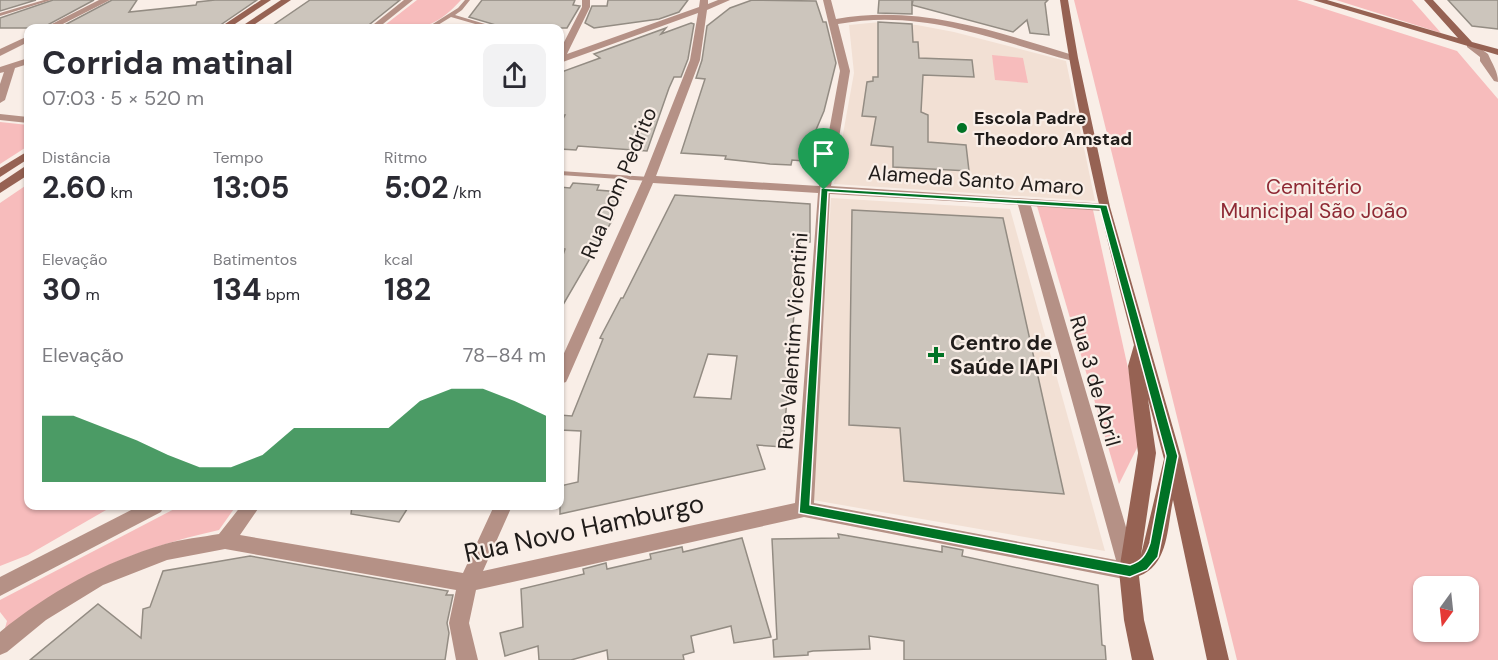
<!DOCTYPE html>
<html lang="pt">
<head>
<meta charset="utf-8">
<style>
	body { margin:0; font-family:"DM Sans",sans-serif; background:#f2f2f3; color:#2b2b33; height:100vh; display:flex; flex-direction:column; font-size:22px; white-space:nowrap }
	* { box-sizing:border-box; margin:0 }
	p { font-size:20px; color:#7c7c81 }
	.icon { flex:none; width:33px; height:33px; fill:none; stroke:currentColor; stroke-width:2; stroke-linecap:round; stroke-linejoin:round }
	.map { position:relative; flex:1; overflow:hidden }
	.panel { position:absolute; left:24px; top:24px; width:540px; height:486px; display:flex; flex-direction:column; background:#fff; border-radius:12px; box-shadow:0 2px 4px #0004 }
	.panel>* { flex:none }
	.needle { width:39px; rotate:195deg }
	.controls { position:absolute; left:1413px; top:576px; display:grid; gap:12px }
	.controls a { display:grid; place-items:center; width:66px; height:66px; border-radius:12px; background:#fff; box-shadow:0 2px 4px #0004; font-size:30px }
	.pin { position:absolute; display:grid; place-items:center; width:51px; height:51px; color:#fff; margin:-62px -26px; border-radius:50% 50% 50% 0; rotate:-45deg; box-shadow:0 0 6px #0007 }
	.pin .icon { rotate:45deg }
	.round { display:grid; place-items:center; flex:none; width:63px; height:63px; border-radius:12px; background:#f2f2f3 }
	.head { display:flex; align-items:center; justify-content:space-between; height:102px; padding:0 18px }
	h1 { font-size:33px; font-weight:700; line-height:45px }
	.stats { display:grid; grid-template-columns:repeat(3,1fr); gap:9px; height:102px; padding:6px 18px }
	.stats div { display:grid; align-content:center }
	.stats b { font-size:30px; font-weight:700 }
	.stats small { font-size:16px; font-weight:400 }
	.stats p { font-size:16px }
	.chart { height:168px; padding:12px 18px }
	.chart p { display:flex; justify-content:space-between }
	.chart svg { width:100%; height:108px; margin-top:6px; fill:#007225; opacity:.7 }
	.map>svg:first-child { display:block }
	.built { fill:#f2e0d4 }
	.green { fill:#f7bcbc; fill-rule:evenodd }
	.building { fill:#ccc5bc; stroke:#938c83; stroke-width:1.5; fill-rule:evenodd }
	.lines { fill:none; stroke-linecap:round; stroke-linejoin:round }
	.lane { fill:#b59186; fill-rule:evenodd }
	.street { fill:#b59186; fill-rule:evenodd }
	.secondary { fill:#966253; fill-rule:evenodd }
	.route { fill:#007225; stroke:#fff; stroke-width:1.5; fill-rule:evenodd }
	.poi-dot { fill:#007225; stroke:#f9eee7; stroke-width:2 }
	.labels { text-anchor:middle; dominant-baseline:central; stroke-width:4.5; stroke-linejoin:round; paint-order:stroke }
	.far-poi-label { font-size:18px; font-weight:bold; fill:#201c1a; stroke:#f9eee7; text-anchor:start }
	.street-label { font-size:21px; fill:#201c1a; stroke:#f9eee7 }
	.park-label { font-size:21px; fill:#8e2934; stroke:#f9eee7 }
	.poi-label { font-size:21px; font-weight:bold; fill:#201c1a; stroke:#f9eee7; text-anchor:start }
	.near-street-label { font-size:26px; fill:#201c1a; stroke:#f9eee7 }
</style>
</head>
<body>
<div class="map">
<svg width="1498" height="660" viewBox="0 0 1498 660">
	<rect width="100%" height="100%" fill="#f9eee7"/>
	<!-- built -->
	<g class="built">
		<path d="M880 22 917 25 954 32 1066 61 1095 201 834 184 854 73 849 25Z"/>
		<path d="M831 198 1010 209 1105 551 813 500Z"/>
	</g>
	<!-- green -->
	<g class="green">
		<path d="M417 0H461C434 30 419 29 381 28Z"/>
		<path d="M1074 0H1297L1457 51 1498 99V660H1237ZM1424 586H1468V632H1424Z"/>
		<path d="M1336 0H1412L1441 33Z"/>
		<path d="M992 55 1023 58 1028 83 995 80Z"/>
		<path d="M0 122 28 125V146L0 164Z"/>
		<path d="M28 184V506H113L28 555 0 566V203Z"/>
		<path d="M1037 206 1093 210 1143 436 1119 484Z"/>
		<path d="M180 506H236L219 530C134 549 69 576 3 635L7 621 0 612V600Z"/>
	</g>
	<!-- building -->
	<g class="building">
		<path d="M0 0H36L0 11Z"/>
		<path d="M53 0H94L42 28H0V18Z"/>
		<path d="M112 0H137L129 12 196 5 197 2 215 0H257L216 28H59Z"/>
		<path d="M310 0H400L365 28H269Z"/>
		<path d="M482 0H575L573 5 580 6 567 28H497L496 25 469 17Z"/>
		<path d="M608 0H688L679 12 659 19 594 28 585 23 592 6H607Z"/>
		<path d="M752 0 816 1 823 22H826L836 63 824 111 810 144H819L816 162 792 160 791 165 770 164 725 159 726 156 681 153 705 79 696 78 702 60 707 26 730 8Z"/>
		<path d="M879 0H912V14L878 13Z"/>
		<path d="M913 0H1048L1045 3 1049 35 1030 33 1027 20 1013 32 912 5Z"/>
		<path d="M1448 0H1498V29L1472 26Z"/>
		<path d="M878 22 912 24 913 42H918L919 58 972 60 974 77 923 75 921 112 928 115V142L966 145 969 171 893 167V147L871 145 876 117 862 116 867 82 873 81V77H878Z"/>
		<path d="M691 23 694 24 688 59 681 77H674L669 88 647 151 578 146 576 150 560 149V125L565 115H560V78L564 71 600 58 594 54 666 28 661 34Z"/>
		<path d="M573 183 599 185 597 190 621 192 610 219H613L560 310V264L565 249 560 248V187L570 188Z"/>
		<path d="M675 195 810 204V242L800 241 783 447 757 445 765 469 560 514V486L578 482 581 431 560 430V415L572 416 603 339 600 338 621 298H623ZM708 354 737 356 731 399 694 397Z"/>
		<path d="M852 210 1003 218 1064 494 904 481 900 428 849 425Z"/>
		<path d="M352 506H409L399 522 351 514Z"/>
		<path d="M838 534 942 552V546L963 550 962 556 1098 585 1102 645 1105 646 1106 660H904V641L869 636 870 649 813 651 808 652V655L774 657 773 640 777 639 772 539 839 538Z"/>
		<path d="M742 538 771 637 734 643 731 626 691 636 694 652 683 655 684 660H608L607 650 571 660H539L538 646 505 656 500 633 523 627 521 589 584 574 583 569 606 563 607 569 651 559 650 554 682 547 683 552Z"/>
		<path d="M250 556 448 591 446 595H453L447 623 449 633 445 660H30L98 604 141 638 143 609 150 607 163 571Z"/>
	</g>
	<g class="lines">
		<!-- lane -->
		<g class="lane">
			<path d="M44 0H51L0 16V13Z"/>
			<path d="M465 0H470L462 10 455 15 495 27V28H489L451 17 433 28H428V27L458 8Z"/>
			<path d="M560 171 649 177 652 179 649 181 560 175Z"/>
		</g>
		<!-- street -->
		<g class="street">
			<path d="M99 0H110L55 28H44Z"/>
			<path d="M404 0H413L378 28H369Z"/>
			<path d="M582 0H590V7L567 54 699 7 700 0H708V4L718 0H730L707 10 700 60 656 176 819 186 840 71 823 0H831L836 19C920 4 997 32 1076 56V60L1073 61C992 40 924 8 838 24L850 71 831 186 1108 204V210L1104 211 1031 206 1139 571 1136 577 1129 580 804 517 476 590 469 623 478 660H456L449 623 456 590 225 549 167 560 103 585 46 620 7 652 0 655V632C49 592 104 562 165 544 182 539 202 537 219 534L241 506H260L240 535 463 573 494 506H512L483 571 795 503 818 193 653 183 568 378 566 382 560 384V362L643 179 690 60 698 13 560 63V50L582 7ZM830 194 1018 205 1116 560 814 503Z"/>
			<path d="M28 36V42L0 56V49Z"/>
			<path d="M1467 43H1473L1488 54C1492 64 1498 71 1498 82L1494 81 1480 61V57L1467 47Z"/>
			<path d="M28 58V64L15 68 5 100 0 103V84L4 72 0 73V67Z"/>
			<path d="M0 114 28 117V123L0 120Z"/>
			<path d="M139 506H164L161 512 0 596V577Z"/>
		</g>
		<!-- secondary -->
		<g class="secondary">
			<path d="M261 0H271L229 28H219Z"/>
			<path d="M281 0H291L249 28H239Z"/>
			<path d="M1060 0H1068L1078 58 1110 207 1181 456 1229 660H1207L1173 500C1167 527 1169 565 1139 576L1144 620 1154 660H1132L1124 620 1119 571 1138 453 1128 366 1134 345C1104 231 1077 117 1060 0ZM1148 399 1164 459 1141 555 1156 453Z"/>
			<path d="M1313 0H1327L1458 38 1424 0H1433L1472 42 1498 49V55Z"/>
			<path d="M28 151V159L0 177V168Z"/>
			<path d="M24 167H28V175L0 193V183Z"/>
		</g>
	</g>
	<!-- route -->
	<path class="route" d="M821 188 1107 205 1178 456 1158 557 1147 570 1130 577 799 513ZM828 192 1100 209 1166 456 1150 543C1146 555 1142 561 1130 565L810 505Z"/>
	<!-- markers -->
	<g class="poi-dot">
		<circle cx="962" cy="128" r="6"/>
		<path d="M933 346h6v6h6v6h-6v6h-6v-6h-6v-6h6z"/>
	</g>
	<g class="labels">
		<!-- far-poi labels -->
		<g class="far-poi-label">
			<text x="974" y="118">Escola Padre<tspan x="974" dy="21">Theodoro Amstad</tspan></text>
		</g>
		<!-- street labels -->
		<g class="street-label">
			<text transform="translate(976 180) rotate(4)">Alameda Santo Amaro</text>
			<text transform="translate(619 183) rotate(-67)">Rua Dom Pedrito</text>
			<text transform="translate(793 341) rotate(-86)">Rua Valentim Vicentini</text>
			<text transform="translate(1095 381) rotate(74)">Rua 3 de Abril</text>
		</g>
		<!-- park labels -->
		<g class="park-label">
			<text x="1314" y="187">Cemitério<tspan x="1314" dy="24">Municipal São João</tspan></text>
		</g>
		<!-- poi labels -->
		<g class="poi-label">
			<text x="950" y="343">Centro de<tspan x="950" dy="24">Saúde IAPI</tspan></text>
		</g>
		<!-- near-street labels -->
		<g class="near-street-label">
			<text transform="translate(584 528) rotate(-12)">Rua Novo Hamburgo</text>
		</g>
	</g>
</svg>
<div class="controls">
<a><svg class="needle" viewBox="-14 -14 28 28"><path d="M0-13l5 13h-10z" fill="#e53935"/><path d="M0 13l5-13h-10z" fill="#7c7c81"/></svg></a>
</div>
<div class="pin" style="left:824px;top:190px;background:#1e9e55"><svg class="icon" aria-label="arrive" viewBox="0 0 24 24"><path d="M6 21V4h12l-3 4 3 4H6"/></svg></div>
<section class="panel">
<div class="head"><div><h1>Corrida matinal</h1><p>07:03 · 5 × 520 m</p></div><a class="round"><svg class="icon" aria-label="share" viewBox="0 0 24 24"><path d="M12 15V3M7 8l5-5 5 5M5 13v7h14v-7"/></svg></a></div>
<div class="stats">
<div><p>Distância</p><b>2.60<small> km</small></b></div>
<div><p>Tempo</p><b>13:05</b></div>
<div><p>Ritmo</p><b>5:02<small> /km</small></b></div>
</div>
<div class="stats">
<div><p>Elevação</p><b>30<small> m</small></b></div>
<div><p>Batimentos</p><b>134<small> bpm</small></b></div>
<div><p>kcal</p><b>182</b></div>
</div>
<div class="chart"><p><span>Elevação</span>78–84 m</p>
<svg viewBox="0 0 160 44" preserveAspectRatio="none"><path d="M0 44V17L10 17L20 22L30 27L40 33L50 38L60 38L70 33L80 22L90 22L100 22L110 22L120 11L130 6L140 6L150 11L160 17V44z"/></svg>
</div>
</section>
</div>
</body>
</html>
